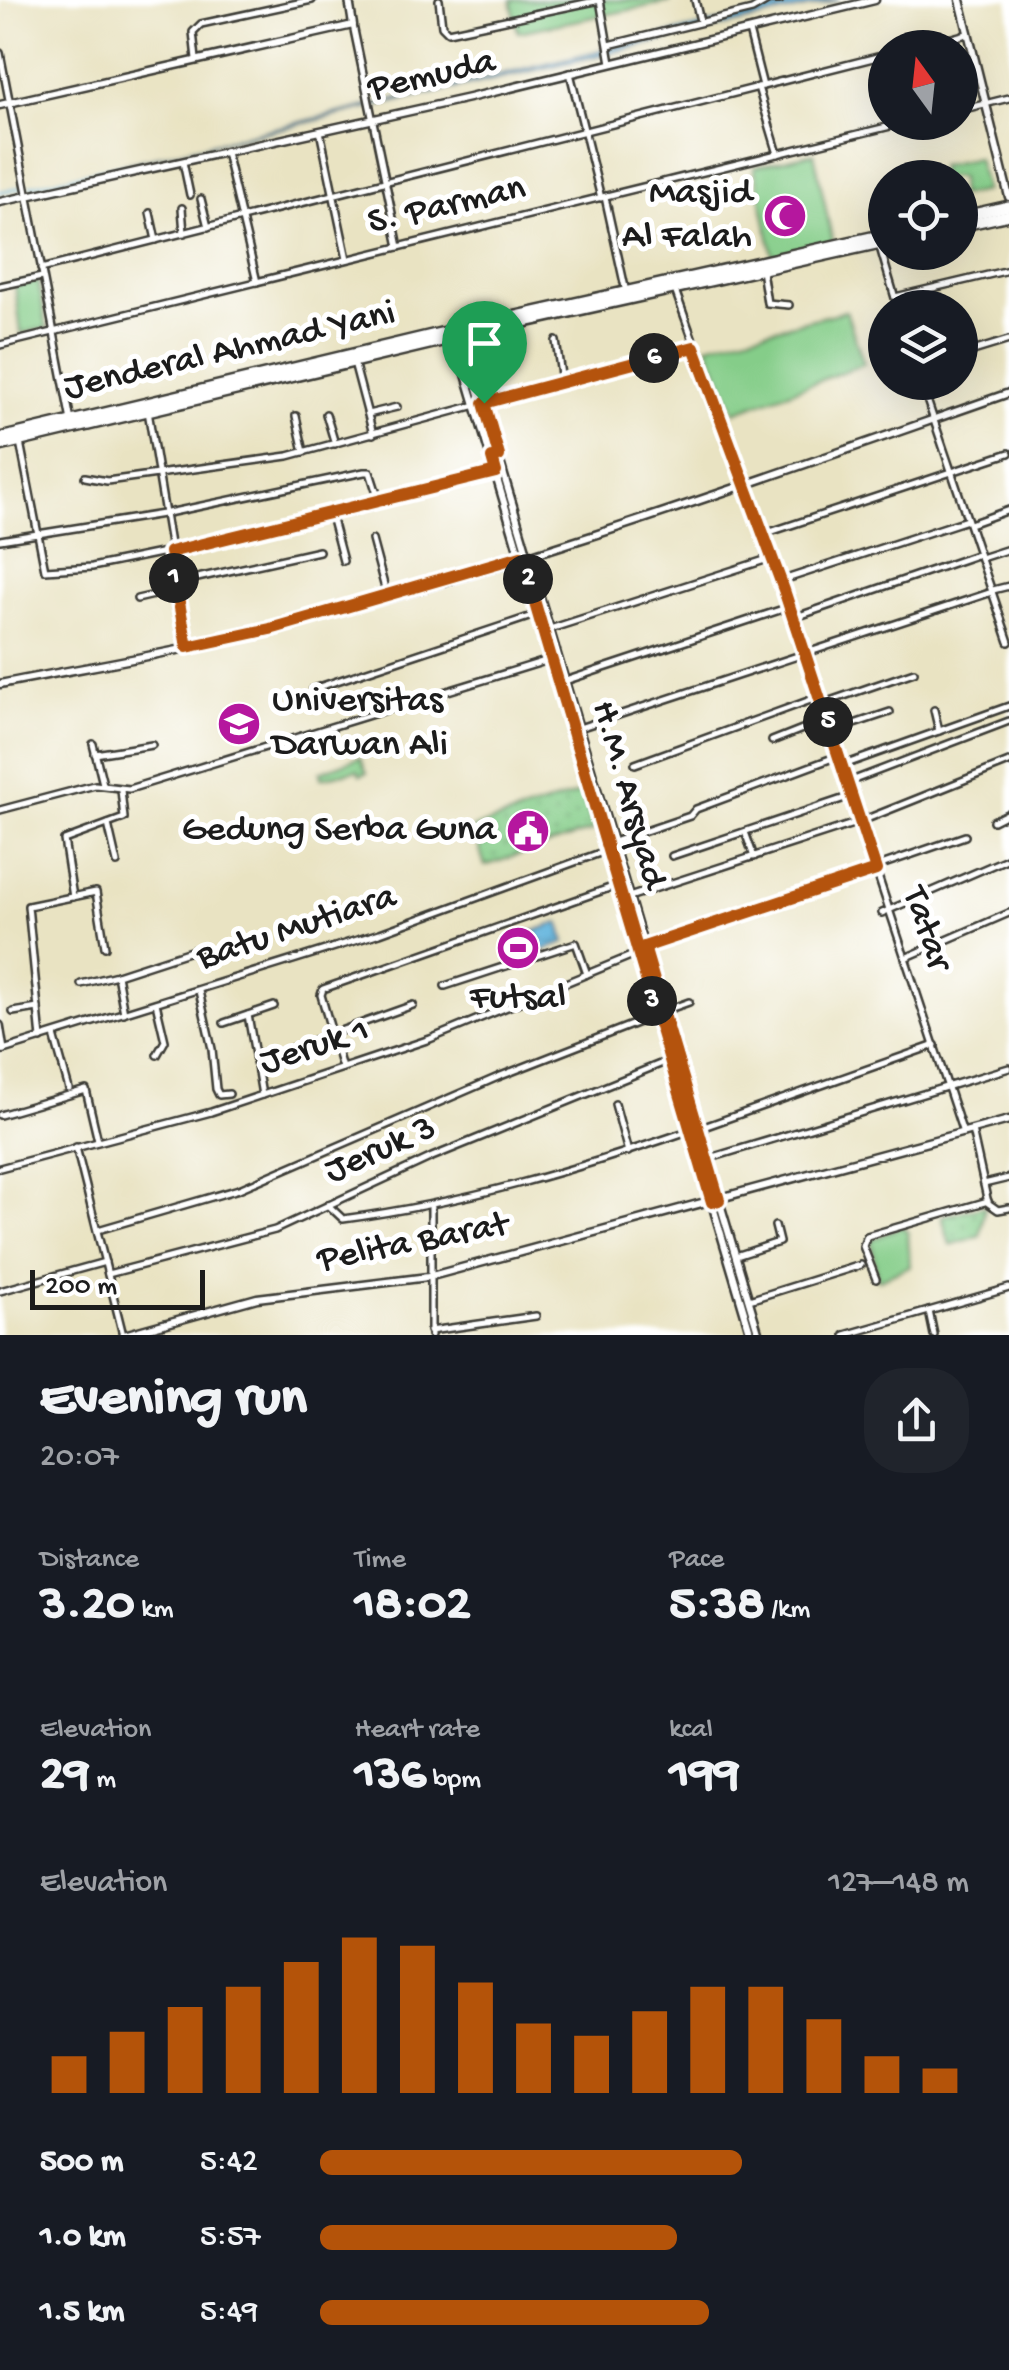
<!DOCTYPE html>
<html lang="en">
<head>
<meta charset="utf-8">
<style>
	body { margin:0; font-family:"Gochi Hand",sans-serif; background:#20242c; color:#f1f3f6; height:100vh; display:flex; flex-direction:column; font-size:38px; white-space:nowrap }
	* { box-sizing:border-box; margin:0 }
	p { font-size:32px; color:#9ea1a6 }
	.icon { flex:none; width:55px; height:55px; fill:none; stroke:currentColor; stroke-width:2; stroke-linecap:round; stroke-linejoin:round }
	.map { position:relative; height:1335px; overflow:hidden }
	.sheet { display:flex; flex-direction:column; background:#171b24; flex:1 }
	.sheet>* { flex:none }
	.needle { width:65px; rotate:345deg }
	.controls { position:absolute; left:868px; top:30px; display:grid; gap:20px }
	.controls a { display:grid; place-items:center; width:110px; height:110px; border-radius:50%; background:#171b24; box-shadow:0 10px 40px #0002; font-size:50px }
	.scale { position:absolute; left:30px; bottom:25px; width:175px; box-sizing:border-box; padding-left:10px; border:5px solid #1c1c1c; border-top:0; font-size:28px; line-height:35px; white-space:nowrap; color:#1c1c1c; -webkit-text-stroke:8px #fff; paint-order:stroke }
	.pin { position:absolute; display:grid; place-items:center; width:85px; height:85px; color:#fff; margin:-102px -42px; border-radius:50% 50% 50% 0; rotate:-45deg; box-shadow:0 0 10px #0007 }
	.pin .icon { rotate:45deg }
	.km { position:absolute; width:50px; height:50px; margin:-25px; border-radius:50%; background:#222; color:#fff; font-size:28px; line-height:50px; text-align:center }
	.round { display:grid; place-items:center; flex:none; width:105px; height:105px; border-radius:40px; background:#20242c }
	.overview { display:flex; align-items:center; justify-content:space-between; height:170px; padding:0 40px }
	h1 { font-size:55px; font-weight:700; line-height:75px }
	.figures { display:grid; grid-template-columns:repeat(3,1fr); gap:15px; height:170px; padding:10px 40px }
	.figures div { display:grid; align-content:center }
	.figures b { font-size:50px; font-weight:700 }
	.figures small { font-size:28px; font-weight:400 }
	.figures p { font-size:28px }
	.chart { height:280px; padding:20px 40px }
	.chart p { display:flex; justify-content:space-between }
	.chart svg { width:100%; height:180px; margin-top:10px; stroke:#b45309; stroke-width:6 }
	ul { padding:0 40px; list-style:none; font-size:32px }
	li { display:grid; grid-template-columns:160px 120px 1fr; align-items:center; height:75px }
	li i { height:25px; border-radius:12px; background:#b45309 }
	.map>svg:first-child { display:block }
	.green { fill:#85cd89; stroke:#507452; stroke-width:2.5 }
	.park { fill:url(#park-dots); stroke:#507452; stroke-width:2.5 }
	.water { fill:url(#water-waves); stroke:#3f687c; stroke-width:2.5 }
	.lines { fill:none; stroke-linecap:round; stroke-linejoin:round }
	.stream { stroke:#62b4dd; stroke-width:2.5 }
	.minor-casing { stroke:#3b3a35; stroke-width:10 }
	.tertiary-casing { stroke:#3b3a35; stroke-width:11 }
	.trunk-casing { stroke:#3b3a35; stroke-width:14 }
	.minor { stroke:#fff; stroke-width:5 }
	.tertiary { stroke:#fff; stroke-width:6 }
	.trunk { stroke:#fff; stroke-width:9 }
	.route-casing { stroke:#fff; stroke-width:20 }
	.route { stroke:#b45309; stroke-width:12 }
	.labels { text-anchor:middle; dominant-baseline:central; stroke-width:10; stroke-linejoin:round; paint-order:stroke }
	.street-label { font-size:38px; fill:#1c1c1c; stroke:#fff }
	.poi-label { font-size:38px; fill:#1c1c1c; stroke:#fff; text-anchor:end }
</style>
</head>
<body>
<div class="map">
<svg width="1009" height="1335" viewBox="0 0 1009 1335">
	<defs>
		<pattern id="park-dots" width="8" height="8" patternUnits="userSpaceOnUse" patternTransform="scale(2.5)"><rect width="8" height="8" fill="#85cd89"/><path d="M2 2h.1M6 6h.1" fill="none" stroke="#72af76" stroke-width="1.8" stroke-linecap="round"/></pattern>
		<pattern id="water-waves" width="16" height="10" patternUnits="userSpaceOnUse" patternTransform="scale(2.5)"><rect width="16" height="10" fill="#62b4dd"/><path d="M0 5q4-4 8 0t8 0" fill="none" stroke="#549abd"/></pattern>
	</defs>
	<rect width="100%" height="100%" fill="#fff"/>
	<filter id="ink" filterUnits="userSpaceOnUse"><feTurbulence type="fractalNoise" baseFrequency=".01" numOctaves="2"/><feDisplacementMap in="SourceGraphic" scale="20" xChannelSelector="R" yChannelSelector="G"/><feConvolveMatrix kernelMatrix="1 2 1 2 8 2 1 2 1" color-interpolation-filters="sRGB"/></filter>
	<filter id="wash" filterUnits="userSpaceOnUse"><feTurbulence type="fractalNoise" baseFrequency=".0048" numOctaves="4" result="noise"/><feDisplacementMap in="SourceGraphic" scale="40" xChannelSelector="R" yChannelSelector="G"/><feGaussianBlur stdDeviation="2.25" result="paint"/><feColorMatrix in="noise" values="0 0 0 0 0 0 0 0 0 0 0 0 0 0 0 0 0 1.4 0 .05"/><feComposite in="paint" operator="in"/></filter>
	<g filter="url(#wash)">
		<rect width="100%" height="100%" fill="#e9e3c2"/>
		<!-- green -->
		<g class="green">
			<path d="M511 0H669L670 2 518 32Z"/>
			<path d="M814 153 833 243 773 257 754 167Z"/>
			<path d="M977 158 985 191 960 196V178L942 177 939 166Z"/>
			<path d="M38 281 47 328 21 333 15 286Z"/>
			<path d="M846 311 864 364 735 412 707 345Z"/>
			<path d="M360 757 367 773 360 775 358 770 321 778 320 772Z"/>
			<path d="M902 1226 908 1233 910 1266 878 1280 871 1240Z"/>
		</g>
		<!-- park -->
		<g class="park">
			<path d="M582 792 594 830 485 866 473 828Z"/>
			<path d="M985 1206 980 1236 950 1245 942 1216Z"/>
		</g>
		<!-- water -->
		<g class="water">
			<path d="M811 0H839L122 165Z"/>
			<path d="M560 922 565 943 538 952 532 932Z"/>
		</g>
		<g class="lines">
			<!-- stream -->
			<g class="stream">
				<path d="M30 186 122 165"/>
				<path d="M0 192 22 187"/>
			</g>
		</g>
	</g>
	<g filter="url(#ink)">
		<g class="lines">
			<!-- minor casing -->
			<g class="minor-casing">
				<g id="minor">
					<path d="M439 0 442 26 448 32 600 0 611 63"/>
					<path d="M695 0 700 21"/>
					<path d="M769 0H780"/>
					<path d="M353 25 399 247"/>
					<path d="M749 31 763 86"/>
					<path d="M609 45 752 10 769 0"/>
					<path d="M915 48 967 34"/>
					<path d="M0 53 71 421"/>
					<path d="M196 59 193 32 201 24 312 0"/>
					<path d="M570 73 601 198"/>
					<path d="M758 87 778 154"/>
					<path d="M960 110 1009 98"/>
					<path d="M320 131 347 259"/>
					<path d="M226 152 257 282"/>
					<path d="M183 162 190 195"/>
					<path d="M605 197 626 292"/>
					<path d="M201 199 208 227"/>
					<path d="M182 208 184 233"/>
					<path d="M150 213 156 240"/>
					<path d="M879 244 898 308"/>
					<path d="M41 269 885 55"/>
					<path d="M762 270 767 303 789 305"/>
					<path d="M0 286 42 277"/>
					<path d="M675 290 789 607 963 1133"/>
					<path d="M895 297 1009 270"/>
					<path d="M556 341 562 382"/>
					<path d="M0 345 907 122"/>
					<path d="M960 355 1009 340"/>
					<path d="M354 362 373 434"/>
					<path d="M921 382 1009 642"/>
					<path d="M483 403 693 347"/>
					<path d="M148 411 187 647"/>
					<path d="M326 414 335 444"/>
					<path d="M368 414 397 407"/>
					<path d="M296 416 304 452"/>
					<path d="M20 442 45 570 92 567 170 551"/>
					<path d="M85 477 107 481 288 456 476 405"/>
					<path d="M331 516 343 561"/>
					<path d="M970 524 1009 510"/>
					<path d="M764 534 1009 453"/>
					<path d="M0 540 163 514 364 472H370L378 497 384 502 496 472"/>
					<path d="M372 540 387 596"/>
					<path d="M170 553 381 503"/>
					<path d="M981 558 1009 549"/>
					<path d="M780 581 967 520"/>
					<path d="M175 583 319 551"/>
					<path d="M993 590 1009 586"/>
					<path d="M137 599 176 590"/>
					<path d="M793 618 979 554"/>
					<path d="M550 629 771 558"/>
					<path d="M565 681 789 607"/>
					<path d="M313 689 538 614"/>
					<path d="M821 704 914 672"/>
					<path d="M934 710 939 731"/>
					<path d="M579 728 992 592"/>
					<path d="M833 740 848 726 890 712"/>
					<path d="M772 741 825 720"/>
					<path d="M93 744 103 784"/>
					<path d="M95 754 152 745"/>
					<path d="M635 764 819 697"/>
					<path d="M841 766 1009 706"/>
					<path d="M846 783 1009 721"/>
					<path d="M0 810 95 785 129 789 552 659"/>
					<path d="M993 821 1009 813"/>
					<path d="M108 824 117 863"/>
					<path d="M745 832 754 857"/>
					<path d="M613 842 690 816 696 809 838 756"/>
					<path d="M672 856 851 796"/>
					<path d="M73 897 64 840 124 818 121 790"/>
					<path d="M629 897 859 822 1009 762"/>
					<path d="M882 913 1009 858"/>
					<path d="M644 947 965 836"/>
					<path d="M905 958 1009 913"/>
					<path d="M81 984 117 975"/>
					<path d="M445 986 576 943 587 974"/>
					<path d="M199 991 212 1049 216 1089 219 1095 229 1094"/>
					<path d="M156 1003 165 1041 157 1055"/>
					<path d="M13 1012 38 1008"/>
					<path d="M661 1012 689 1002"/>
					<path d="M124 1013 117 975 197 949"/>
					<path d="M248 1015 262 1095"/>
					<path d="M224 1023 274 1006"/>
					<path d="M0 1025 4 1050"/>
					<path d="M54 1035 69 1089"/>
					<path d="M41 1039 28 906 96 892 105 947"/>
					<path d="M0 1051 380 933 608 850"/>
					<path d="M256 1061 413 1005"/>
					<path d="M342 1068 321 995 323 989 618 885"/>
					<path d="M615 1104 628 1152"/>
					<path d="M0 1115 86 1090 98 1141"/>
					<path d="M698 1129 935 1045"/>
					<path d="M972 1130 988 1203 998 1210 1009 1208"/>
					<path d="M76 1147 123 1335"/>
					<path d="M707 1159 1009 1068"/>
					<path d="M0 1168 211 1112 430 1039 638 953"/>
					<path d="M984 1184 1009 1178"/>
					<path d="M328 1205 343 1219C464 1203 576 1170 691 1130"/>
					<path d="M431 1208V1335"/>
					<path d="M98 1230 239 1189 498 1077 657 1015"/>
					<path d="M736 1256 779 1242 775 1226"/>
					<path d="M108 1274 275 1230 432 1157 670 1060"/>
					<path d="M876 1279 863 1246 867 1236 988 1201"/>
					<path d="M0 1291 105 1262"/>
					<path d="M749 1300 861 1265"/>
					<path d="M929 1311 934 1335"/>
					<path d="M430 1331 536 1316"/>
					<path d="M845 1335 1009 1288"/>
				</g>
			</g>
			<!-- tertiary casing -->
			<g class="tertiary-casing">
				<g id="tertiary">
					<path d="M960 0 1009 197"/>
					<path d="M0 105 353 25 349 0"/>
					<path d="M0 202 469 98 875 0"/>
					<path d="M454 334 751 1335"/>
					<path d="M462 334 759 1335"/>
					<path d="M0 684C86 667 174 653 260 632 514 569 762 479 1009 393"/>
					<path d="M124 1335 257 1298 428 1277 1009 1120"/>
				</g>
			</g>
			<!-- trunk casing -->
			<g class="trunk-casing">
				<g id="trunk">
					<path d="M960 217 1009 206"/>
					<path d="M960 226 1009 215"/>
					<path d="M0 438 449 331 885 234"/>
					<path d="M0 446 471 334 885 242"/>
				</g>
			</g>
			<!-- minor -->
			<use href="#minor" class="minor"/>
			<!-- tertiary -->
			<use href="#tertiary" class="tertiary"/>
			<!-- trunk -->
			<use href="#trunk" class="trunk"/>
		</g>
	</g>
	<g class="lines" filter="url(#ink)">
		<!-- route casing -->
		<g class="route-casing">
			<path id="route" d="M694 347 784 590 876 870 644 947 719 1200 712 1202 521 556 270 629 187 647 170 552 496 472 492 458 499 456 484 403Z"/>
		</g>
		<!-- route -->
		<use href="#route" class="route"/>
	</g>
	<!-- icons -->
	<defs>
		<g id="mosque-disc" transform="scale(2.25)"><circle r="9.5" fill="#b5179e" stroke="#fff"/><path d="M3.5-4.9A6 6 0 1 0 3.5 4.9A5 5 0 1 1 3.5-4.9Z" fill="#fff"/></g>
		<g id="university-disc" transform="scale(2.25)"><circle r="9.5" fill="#b5179e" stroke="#fff"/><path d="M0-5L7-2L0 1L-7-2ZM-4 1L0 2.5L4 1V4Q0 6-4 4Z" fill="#fff"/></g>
		<g id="civic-disc" transform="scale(2.25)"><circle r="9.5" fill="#b5179e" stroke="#fff"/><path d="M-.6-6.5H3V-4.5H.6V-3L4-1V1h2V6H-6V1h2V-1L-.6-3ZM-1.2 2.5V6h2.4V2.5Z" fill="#fff"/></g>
		<g id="stadium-disc" transform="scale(2.25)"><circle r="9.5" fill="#b5179e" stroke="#fff"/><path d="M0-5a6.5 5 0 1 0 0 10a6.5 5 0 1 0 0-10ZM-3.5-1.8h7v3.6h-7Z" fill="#fff"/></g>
	</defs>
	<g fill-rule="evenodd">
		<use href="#mosque-disc" x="785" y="216"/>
		<use href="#university-disc" x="239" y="724"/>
		<use href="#civic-disc" x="528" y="831"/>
		<use href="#stadium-disc" x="518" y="948"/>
	</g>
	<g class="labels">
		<!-- street labels -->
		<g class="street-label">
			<text transform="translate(432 77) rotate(-13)">Pemuda</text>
			<text transform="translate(447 207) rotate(-13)">S. Parman</text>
			<text transform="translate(230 352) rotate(-13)">Jenderal Ahmad Yani</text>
			<text transform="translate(627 795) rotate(74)">H.M. Arsyad</text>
			<text transform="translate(297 929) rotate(-18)">Batu Mutiara</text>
			<text transform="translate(925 929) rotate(71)">Tatar</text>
			<text transform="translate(315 1048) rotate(-18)">Jeruk 1</text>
			<text transform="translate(381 1151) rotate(-24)">Jeruk 3</text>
			<text transform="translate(413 1244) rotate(-11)">Pelita Barat</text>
		</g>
		<!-- poi labels -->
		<g class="poi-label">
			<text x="752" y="194">Masjid<tspan x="752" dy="44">Al Falah</tspan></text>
			<text x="272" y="702" text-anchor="start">Universitas<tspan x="272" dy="44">Darwan Ali</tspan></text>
			<text x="496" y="831">Gedung Serba Guna</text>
			<text x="518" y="999" text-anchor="middle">Futsal</text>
		</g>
	</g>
</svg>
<div class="controls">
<a><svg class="needle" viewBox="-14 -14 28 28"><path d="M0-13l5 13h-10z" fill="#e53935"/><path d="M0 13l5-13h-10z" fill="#9ea1a6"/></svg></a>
<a><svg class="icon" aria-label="locate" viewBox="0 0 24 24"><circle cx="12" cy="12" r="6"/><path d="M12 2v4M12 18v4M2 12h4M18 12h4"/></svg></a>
<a><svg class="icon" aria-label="layers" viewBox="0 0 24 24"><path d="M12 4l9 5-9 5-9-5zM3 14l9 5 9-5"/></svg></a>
</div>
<div class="scale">200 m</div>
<div class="pin" style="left:484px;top:403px;background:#1e9e55"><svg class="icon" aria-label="arrive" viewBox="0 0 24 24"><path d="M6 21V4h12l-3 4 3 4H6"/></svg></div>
<b class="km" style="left:174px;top:578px">1</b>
<b class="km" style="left:528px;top:579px">2</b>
<b class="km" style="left:652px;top:1001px">3</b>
<b class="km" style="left:828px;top:722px">5</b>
<b class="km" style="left:654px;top:358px">6</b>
</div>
<section class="sheet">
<div class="overview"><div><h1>Evening run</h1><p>20:07</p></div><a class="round"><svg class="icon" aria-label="share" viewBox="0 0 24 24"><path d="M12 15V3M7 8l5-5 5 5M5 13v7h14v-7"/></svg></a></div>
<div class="figures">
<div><p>Distance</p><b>3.20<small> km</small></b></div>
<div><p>Time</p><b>18:02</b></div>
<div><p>Pace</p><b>5:38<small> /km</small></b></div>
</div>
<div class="figures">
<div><p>Elevation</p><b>29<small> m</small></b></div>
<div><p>Heart rate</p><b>136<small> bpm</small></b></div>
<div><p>kcal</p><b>199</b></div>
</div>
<div class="chart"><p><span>Elevation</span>127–148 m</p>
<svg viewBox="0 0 160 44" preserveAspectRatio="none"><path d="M5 44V35M15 44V29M25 44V23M35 44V18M45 44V12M55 44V6M65 44V8M75 44V17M85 44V27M95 44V30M105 44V24M115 44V18M125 44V18M135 44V26M145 44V35M155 44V38"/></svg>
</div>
<ul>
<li><b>500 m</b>5:42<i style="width:65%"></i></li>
<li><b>1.0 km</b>5:57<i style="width:55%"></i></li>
<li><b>1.5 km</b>5:49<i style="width:60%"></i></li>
</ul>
</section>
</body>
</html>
